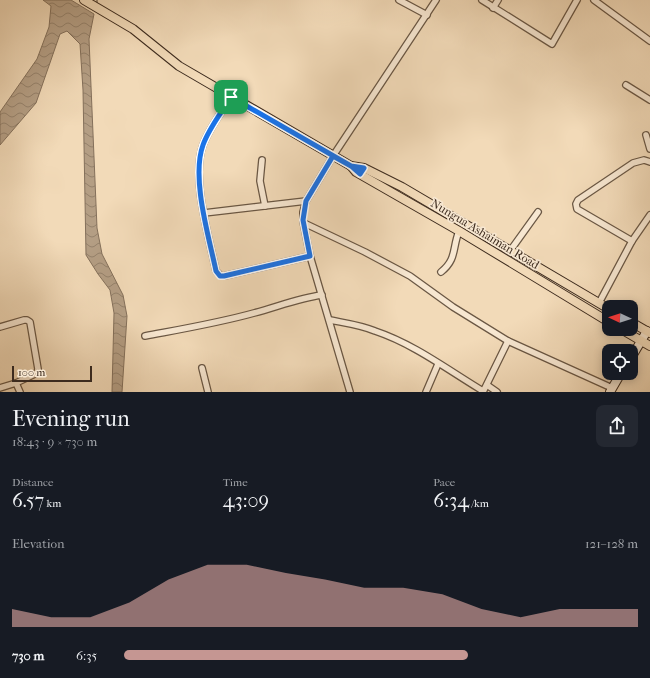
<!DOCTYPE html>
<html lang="en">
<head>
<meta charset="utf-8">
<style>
	body { margin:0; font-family:"IM FELL French Canon",serif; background:#242831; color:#f1f3f6; height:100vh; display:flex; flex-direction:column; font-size:15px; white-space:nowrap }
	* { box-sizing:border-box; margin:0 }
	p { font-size:13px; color:#9ea1a6 }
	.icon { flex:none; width:22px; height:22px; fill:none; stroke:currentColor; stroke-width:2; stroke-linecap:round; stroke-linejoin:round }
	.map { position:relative; height:392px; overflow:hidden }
	.drawer { display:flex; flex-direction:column; background:#171b24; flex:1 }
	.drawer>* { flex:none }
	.needle { width:26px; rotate:274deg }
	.fabs { position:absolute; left:602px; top:300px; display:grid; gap:8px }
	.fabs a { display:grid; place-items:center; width:36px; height:36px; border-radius:8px; background:#171b24; box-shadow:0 2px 10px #0003; font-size:20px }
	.scale { position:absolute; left:12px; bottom:10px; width:80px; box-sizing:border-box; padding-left:4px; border:2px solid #3d2b1e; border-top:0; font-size:11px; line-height:14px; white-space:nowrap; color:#3d2b1e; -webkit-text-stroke:3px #f7e7d1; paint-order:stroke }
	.pin { position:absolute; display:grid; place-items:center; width:34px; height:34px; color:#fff; margin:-17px; border-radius:8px; box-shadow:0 2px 6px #0006 }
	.round { display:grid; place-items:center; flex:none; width:42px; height:42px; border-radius:8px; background:#242831 }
	.summary { display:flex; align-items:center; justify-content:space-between; height:68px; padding:0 12px }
	h1 { font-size:22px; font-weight:600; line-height:30px }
	.metrics { display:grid; grid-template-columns:repeat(3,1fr); gap:6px; height:68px; padding:4px 12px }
	.metrics div { display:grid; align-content:center }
	.metrics b { font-size:20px; font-weight:600 }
	.metrics small { font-size:11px; font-weight:400 }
	.metrics p { font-size:11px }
	.chart { height:112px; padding:8px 12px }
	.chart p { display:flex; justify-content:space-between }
	.chart svg { width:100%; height:72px; margin-top:4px; fill:#c59692; opacity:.7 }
	ul { padding:0 12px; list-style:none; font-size:13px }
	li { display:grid; grid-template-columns:64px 48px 1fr; align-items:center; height:30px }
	li i { height:10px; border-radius:5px; background:#c59692 }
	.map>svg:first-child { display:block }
	.water { fill:url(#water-waves); stroke:#84705b }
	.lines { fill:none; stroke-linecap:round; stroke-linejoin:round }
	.stream { stroke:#84705b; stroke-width:1.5 }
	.street-casing { stroke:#6a5744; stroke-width:8 }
	.secondary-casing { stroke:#3d2b1e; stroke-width:10 }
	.primary-casing { stroke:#3d2b1e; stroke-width:10 }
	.street { stroke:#f7e7d1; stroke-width:5.5 }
	.secondary { stroke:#f7e7d1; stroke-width:8 }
	.primary { stroke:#f2dab8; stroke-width:8 }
	.route-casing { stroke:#fff; stroke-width:8 }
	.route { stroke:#1a73e8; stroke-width:5 }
	.labels { text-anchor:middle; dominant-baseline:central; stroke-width:3.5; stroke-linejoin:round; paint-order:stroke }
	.street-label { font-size:12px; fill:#3d2b1e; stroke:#f7e7d1 }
</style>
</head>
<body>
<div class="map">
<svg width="650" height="392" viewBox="0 0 650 392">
	<defs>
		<pattern id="water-waves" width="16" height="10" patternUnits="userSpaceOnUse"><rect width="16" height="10" fill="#b49e84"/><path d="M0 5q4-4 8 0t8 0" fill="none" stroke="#94816b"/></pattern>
	</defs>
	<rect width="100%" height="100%" fill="#f2dab8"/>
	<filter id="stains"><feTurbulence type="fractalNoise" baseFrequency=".005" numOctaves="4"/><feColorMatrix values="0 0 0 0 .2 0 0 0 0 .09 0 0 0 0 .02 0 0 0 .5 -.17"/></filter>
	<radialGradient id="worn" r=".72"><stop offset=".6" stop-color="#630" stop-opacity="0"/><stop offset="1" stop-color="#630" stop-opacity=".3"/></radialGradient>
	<!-- water -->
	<path class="water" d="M43 0H71L94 14 89 39 97 228 102 254 123 295 127 316 122 392H112L114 313 110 290 98 274 86 255 83 90 80 44 67 31 60 34 36 103 0 145V112L37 59 49 27 51 6Z"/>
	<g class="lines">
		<!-- stream -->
		<path class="stream" d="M97 2V0"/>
		<!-- street casing -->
		<g class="street-casing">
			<g id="street">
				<path d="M399 0 427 15"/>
				<path d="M482 0 552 44 577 0"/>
				<path d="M594 0 650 41"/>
				<path d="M493 8 498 0"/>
				<path d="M626 85 650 100"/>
				<path d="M231 97C222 112 209 128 203 145 191 178 209 237 216 271L221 276H224L310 256"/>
				<path d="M646 135 650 149"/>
				<path d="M262 160 260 181 265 206"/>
				<path d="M204 213 306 201"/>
				<path d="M304 223 365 252 410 276 453 307 508 341 612 388"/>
				<path d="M632 241 577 209 576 204 578 200 633 163 644 160 650 162"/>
				<path d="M510 251 538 212"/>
				<path d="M441 272C457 259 452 249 459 231"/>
				<path d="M599 303 632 241 650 215"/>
				<path d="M330 320C345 323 361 325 375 331 414 344 448 370 483 391"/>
				<path d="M0 327 24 320H27L30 322 38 369 37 373 16 383"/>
				<path d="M145 336C182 329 218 323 254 313 277 307 299 298 322 295"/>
				<path d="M202 368 208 392"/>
				<path d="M487 385 497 392"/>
				<path d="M0 388 16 383 20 392"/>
				<path d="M350 392 310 256 303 221V212L306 201 333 156 436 0"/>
				<path d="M426 392 438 364"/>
				<path d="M483 392 508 341"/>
			</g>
		</g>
		<!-- secondary casing -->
		<g class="secondary-casing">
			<g id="secondary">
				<path d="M631 358 647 331"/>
				<path d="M610 392 621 373"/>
			</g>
		</g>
		<!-- primary casing -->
		<g class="primary-casing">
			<g id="primary">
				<path d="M84 0 133 29 179 66 351 166 356 172 459 231 609 322"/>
				<path d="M351 166 364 168 402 187 609 309"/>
				<path d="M631 322 650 333"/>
				<path d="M621 329 650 346"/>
			</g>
		</g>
		<!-- street -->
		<use href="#street" class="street"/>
		<!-- secondary -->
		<use href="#secondary" class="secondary"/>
		<!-- primary -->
		<use href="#primary" class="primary"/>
	</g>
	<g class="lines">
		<!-- route casing -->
		<g class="route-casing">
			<path id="route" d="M231 97C222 112 209 128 203 145 191 178 209 237 216 271L220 276H224L310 256 303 220 306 201 333 156 351 166 360 174 364 168 351 166 231 97"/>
		</g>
		<!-- route -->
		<use href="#route" class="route"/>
	</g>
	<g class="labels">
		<!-- street labels -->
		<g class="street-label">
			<text transform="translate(485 234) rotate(31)">Nungua Ashaiman Road</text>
		</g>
	</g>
	<rect width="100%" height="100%" filter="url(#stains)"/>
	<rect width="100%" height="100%" fill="url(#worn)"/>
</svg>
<div class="fabs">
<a><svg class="needle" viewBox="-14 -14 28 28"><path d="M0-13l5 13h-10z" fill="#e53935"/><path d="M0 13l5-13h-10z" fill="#9ea1a6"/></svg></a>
<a><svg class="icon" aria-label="locate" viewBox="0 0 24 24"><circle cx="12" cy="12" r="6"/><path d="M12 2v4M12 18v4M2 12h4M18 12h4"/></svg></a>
</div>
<div class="scale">100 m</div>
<div class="pin" style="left:231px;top:97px;background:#1e9e55"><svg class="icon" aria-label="arrive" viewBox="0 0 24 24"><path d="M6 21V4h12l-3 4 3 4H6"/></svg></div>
</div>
<section class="drawer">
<div class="summary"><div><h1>Evening run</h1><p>18:43 · 9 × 730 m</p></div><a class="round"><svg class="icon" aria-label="share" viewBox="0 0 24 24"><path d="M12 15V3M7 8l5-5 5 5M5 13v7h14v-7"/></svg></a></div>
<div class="metrics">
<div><p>Distance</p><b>6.57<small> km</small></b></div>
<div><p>Time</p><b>43:09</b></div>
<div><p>Pace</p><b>6:34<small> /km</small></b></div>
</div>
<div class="chart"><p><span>Elevation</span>121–128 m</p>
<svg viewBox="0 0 160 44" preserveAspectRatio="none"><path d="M0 44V33L10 38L20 38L30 29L40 15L50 6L60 6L70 11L80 15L90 20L100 20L110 24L120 33L130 38L140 33L150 33L160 33V44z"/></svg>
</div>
<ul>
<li><b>730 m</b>6:35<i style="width:67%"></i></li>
</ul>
</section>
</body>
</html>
